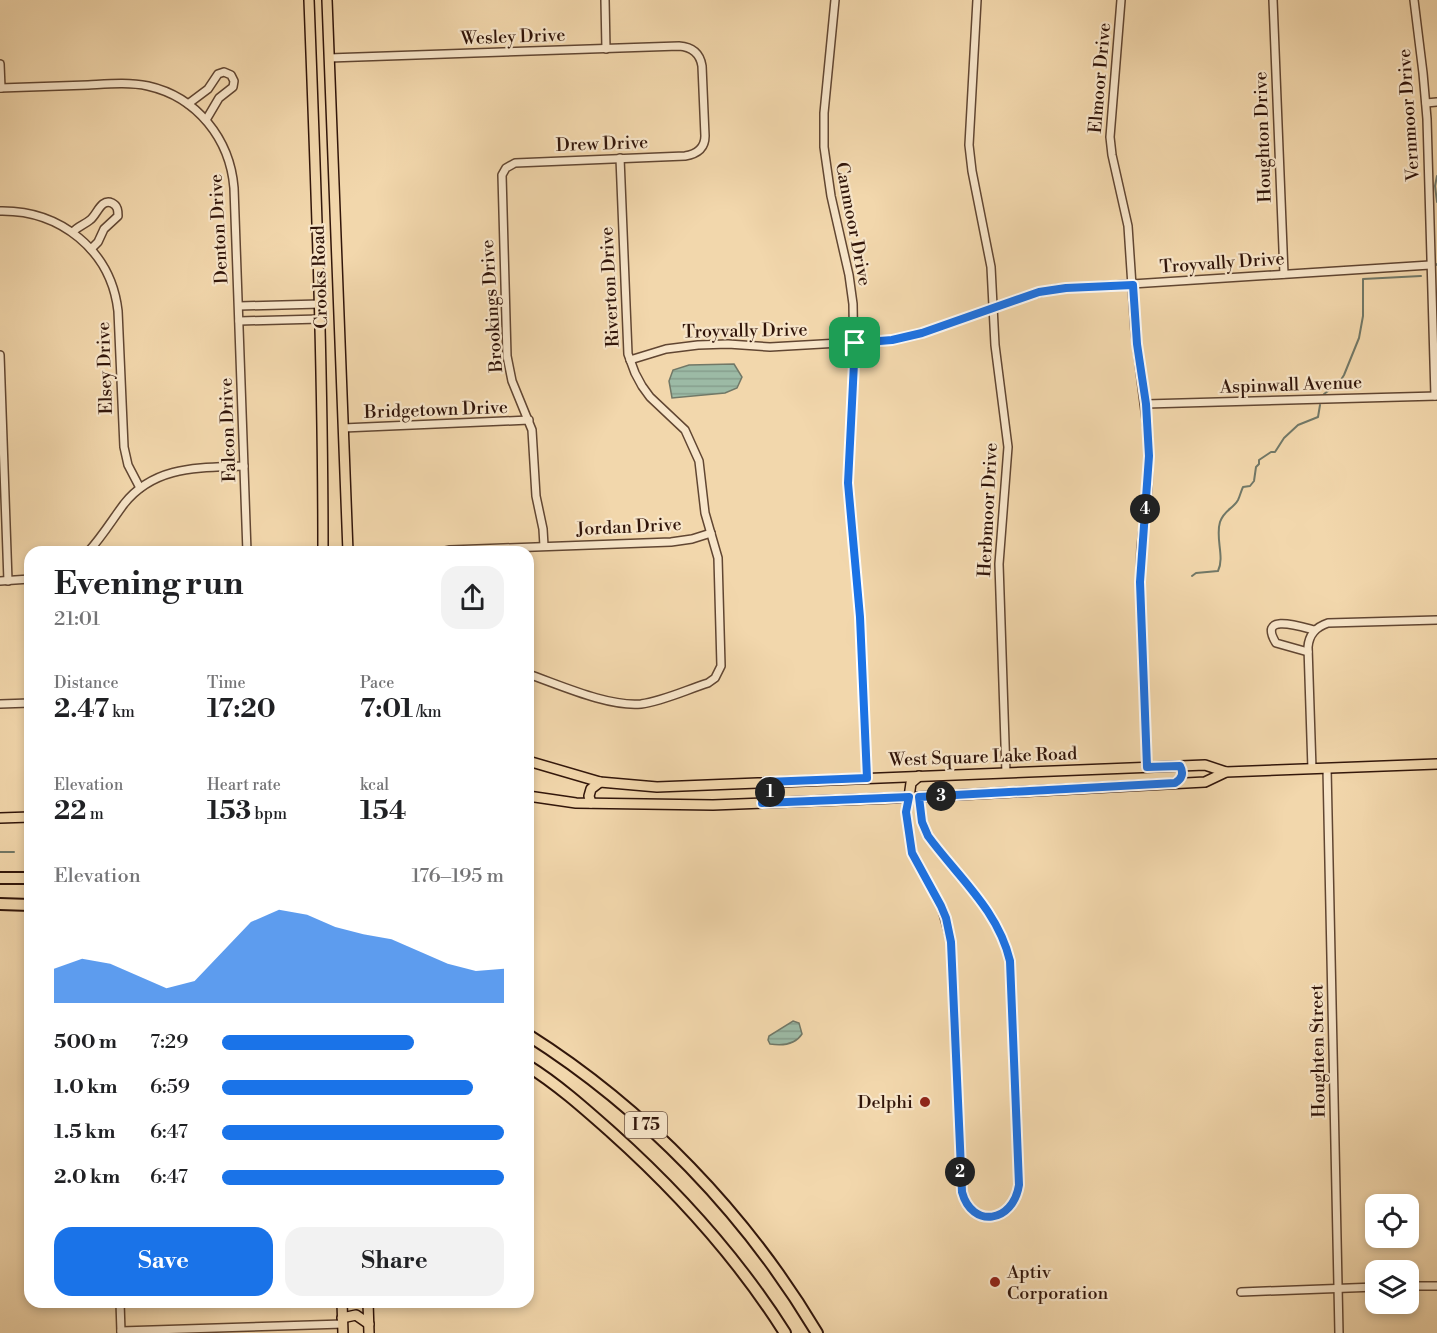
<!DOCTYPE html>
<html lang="en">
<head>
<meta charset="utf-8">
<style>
	body { margin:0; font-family:"Libre Bodoni",serif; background:#f2f2f2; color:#202124; height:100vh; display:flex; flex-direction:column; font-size:22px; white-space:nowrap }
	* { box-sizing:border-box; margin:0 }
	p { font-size:20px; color:#757577 }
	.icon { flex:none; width:33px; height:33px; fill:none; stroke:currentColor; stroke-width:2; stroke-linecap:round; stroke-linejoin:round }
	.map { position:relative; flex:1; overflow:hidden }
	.panel { position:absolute; left:24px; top:546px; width:510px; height:762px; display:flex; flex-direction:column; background:#fff; border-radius:18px; box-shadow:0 3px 9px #0003 }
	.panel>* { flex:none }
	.buttons { position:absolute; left:1365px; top:1194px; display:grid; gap:12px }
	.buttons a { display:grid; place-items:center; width:54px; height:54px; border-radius:12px; background:#fff; box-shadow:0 3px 9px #0003; font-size:30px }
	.pin { position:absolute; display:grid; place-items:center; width:51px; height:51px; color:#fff; margin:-26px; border-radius:12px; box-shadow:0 3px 9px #0006 }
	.km { position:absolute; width:30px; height:30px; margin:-15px; border-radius:50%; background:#222; color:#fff; font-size:16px; line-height:30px; text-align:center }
	.round { display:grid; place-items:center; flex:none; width:63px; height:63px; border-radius:18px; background:#f2f2f2 }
	.overview { display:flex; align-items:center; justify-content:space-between; height:102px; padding:0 30px }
	h1 { font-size:33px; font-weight:800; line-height:45px }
	.metrics { display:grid; grid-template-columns:repeat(3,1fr); gap:9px; height:102px; padding:6px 30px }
	.metrics div { display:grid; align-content:center }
	.metrics b { font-size:26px; font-weight:800 }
	.metrics small { font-size:16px; font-weight:400 }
	.metrics p { font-size:16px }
	.chart { height:168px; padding:12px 30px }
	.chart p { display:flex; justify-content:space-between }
	.chart svg { width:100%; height:108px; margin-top:6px; fill:#1a73e8; opacity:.7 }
	.cta { display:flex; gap:12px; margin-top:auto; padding:12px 30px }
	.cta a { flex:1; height:69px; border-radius:18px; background:#1a73e8; color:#fff; font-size:24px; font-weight:800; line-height:69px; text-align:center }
	.cta a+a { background:#f2f2f2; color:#202124 }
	ul { padding:0 30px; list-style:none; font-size:20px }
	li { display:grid; grid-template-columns:96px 72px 1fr; align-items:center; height:45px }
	li i { height:15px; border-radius:8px; background:#1a73e8 }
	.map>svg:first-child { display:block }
	.water { fill:url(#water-rules); stroke:#717867; stroke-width:1.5 }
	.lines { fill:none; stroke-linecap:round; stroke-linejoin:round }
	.stream { stroke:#717867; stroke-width:2 }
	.minor-casing { stroke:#614632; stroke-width:10 }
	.major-casing { stroke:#31150a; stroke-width:12 }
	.highway-casing { stroke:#31150a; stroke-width:14 }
	.minor { stroke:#f7e5c9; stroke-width:7 }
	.major { stroke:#f2d7ac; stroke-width:9 }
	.highway { stroke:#f2d7ac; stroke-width:10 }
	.route-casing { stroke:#fff; stroke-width:12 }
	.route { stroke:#1a73e8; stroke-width:8 }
	.poi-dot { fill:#8f2418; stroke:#f7e5c9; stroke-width:2 }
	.labels { text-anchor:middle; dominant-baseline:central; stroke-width:4.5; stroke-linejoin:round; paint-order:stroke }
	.shield { fill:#f7e5c9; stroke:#6c5343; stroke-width:1.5 }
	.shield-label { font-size:16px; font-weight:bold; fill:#31150a }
	.street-label { font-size:18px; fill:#31150a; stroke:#f7e5c9 }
	.poi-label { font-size:18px; fill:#31150a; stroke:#f7e5c9; text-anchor:end }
</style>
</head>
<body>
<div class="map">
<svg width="1437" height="1333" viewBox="0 0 1437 1333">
	<defs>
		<pattern id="water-rules" width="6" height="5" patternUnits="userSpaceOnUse" patternTransform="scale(1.5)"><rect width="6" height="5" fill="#9cbaa5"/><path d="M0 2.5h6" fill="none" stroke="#879f8d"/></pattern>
	</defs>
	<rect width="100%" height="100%" fill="#f2d7ac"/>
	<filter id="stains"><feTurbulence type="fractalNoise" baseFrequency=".00333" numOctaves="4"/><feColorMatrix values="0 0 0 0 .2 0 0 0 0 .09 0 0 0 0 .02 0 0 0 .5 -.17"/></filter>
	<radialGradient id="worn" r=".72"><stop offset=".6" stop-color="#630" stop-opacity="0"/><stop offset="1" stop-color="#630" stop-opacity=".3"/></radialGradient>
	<!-- water -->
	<g class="water">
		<path d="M734 364 742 377 737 388 725 393 672 398 669 381 673 370 689 365Z"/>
		<path d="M793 1021 799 1023 802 1034C795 1045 783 1046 770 1044L768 1040 769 1036Z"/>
	</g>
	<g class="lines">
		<!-- stream -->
		<g class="stream">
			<path d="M1437 176 1435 186 1437 202"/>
			<path d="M1436 265 1437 264"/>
			<path d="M1324 394 1339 383 1344 375 1359 338 1363 316V279L1421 276"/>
			<path d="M1192 576 1196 573 1218 571C1225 557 1215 538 1220 522 1224 510 1233 509 1238 500 1240 496 1241 491 1243 487L1250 486 1254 481 1256 467 1259 464V460L1271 452H1275L1284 438 1298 425 1318 417 1320 405"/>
			<path d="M0 852H14"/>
		</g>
		<!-- minor casing -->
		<g class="minor-casing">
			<g id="minor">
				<path d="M605 0 606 49"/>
				<path d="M835 0 824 113V147L831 196 849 275 853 304 854 369 848 483 860 617 867 778"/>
				<path d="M977 0 969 145 972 171 991 267 995 345 1008 447 999 564 1006 773"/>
				<path d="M1121 0 1110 137 1112 155 1128 226 1135 331 1149 443 1148 487 1141 548 1140 582 1147 767"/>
				<path d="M1273 0 1284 274"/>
				<path d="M1414 0 1423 73 1427 119 1435 396"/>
				<path d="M329 58 679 46C692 47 700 53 702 66L705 136C705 148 697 154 685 156L515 163 506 168 502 175 507 356 512 381 532 430 536 496 543 529 544 546"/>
				<path d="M0 64 1 88"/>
				<path d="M0 88C29 87 58 86 88 85 108 84 128 82 148 86 197 97 230 139 234 188L247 552"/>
				<path d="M1426 103 1437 102"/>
				<path d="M188 104 208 89 218 74 224 72 231 75 234 81 233 87 219 98 206 120"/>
				<path d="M0 211C60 210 111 250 118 311L124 447 128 465 140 488"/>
				<path d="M73 232C78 226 84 225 90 220 97 215 101 198 112 203 118 206 118 211 118 216L104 229 98 242 91 249"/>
				<path d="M239 306 320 304"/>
				<path d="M239 321 320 319"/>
				<path d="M0 355 8 581"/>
				<path d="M630 360 666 349 698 345 728 344 770 347 892 340 922 333 1024 297 1054 289 1430 265"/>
				<path d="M1146 404 1437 396"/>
				<path d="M343 428 529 420"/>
				<path d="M88 552C102 537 112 520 124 504 155 465 200 468 244 466"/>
				<path d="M441 552 450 550 671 542 692 539 711 533"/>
				<path d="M0 581 30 579"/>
				<path d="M1308 652 1276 643C1257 612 1302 627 1314 630"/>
				<path d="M528 674C560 685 608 707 641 704 663 701 686 690 708 683L715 678 721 666 718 558 705 513 699 461 685 430 650 397 642 386 635 373 628 354 620 158"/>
				<path d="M0 704 30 703"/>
				<path d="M1327 768 1339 1333"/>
				<path d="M1312 769 1308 647C1309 634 1316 627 1328 623L1437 620"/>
				<path d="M909 797 906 812 912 853 941 906 951 942 962 1192C972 1229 1013 1223 1019 1185L1010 961C998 910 958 877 928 836L922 822 919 797"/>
				<path d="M1408 1286H1437"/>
				<path d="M1241 1292 1376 1287"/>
				<path d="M120 1302 121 1332"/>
				<path d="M121 1331 343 1324"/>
			</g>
		</g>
		<!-- major casing -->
		<g class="major-casing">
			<g id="major">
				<path d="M309 0C316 184 323 368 323 552"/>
				<path d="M327 0 348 552"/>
				<path d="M528 761 600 782 657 787 1205 765 1226 772"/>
				<path d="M528 796 576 803 713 805 919 797 1205 782 1226 772 1437 764"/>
				<path d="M909 797 911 783 919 776"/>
				<path d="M591 803 589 796 591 789 600 782"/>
				<path d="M0 818 30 817"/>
				<path d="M342 1302 343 1333"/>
				<path d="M368 1302 369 1333"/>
				<path d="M342 1318 356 1315 369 1324"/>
			</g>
		</g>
		<!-- highway casing -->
		<g class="highway-casing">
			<g id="highway">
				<path d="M0 878H30"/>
				<path d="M0 904 30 905"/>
				<path d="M528 1035C645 1109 746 1214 817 1333"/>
				<path d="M528 1066C557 1084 585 1109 611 1132 678 1192 737 1257 785 1333"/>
			</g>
		</g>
		<!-- minor -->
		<use href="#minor" class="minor"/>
		<!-- major -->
		<use href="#major" class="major"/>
		<!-- highway -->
		<use href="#highway" class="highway"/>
	</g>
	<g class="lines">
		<!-- route casing -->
		<g class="route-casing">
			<path id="route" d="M1133 285 1137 344 1146 404 1149 456 1140 582 1147 767 1180 766C1184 773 1182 779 1175 783L919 797 922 822 928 836C958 877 998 910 1010 961L1019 1185C1013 1223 972 1229 962 1192L951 942 946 918 941 906 912 853 906 812 909 797 762 803C770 798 772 790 766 782L867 778 860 617 848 483 855 343 892 340 922 333 1039 292 1066 288Z"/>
		</g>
		<!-- route -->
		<use href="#route" class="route"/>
	</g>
	<!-- markers -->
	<g class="poi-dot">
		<circle cx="925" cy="1102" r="6"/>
		<circle cx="995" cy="1282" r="6"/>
	</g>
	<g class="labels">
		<!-- shield labels -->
		<rect class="shield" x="625" y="1112" width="42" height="26" rx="4.5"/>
		<g class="shield-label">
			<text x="646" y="1125">I 75</text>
		</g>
		<!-- street labels -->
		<g class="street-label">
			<text transform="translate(513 37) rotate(-2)">Wesley Drive</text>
			<text transform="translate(1100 78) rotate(-85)">Elmoor Drive</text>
			<text transform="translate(1409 115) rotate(-94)">Vernmoor Drive</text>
			<text transform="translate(1263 137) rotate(-92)">Houghton Drive</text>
			<text transform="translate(602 144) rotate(-2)">Drew Drive</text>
			<text transform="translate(853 224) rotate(79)">Canmoor Drive</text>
			<text transform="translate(219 229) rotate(-93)">Denton Drive</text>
			<text transform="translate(1222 263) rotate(-4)">Troyvally Drive</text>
			<text transform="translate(320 277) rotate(-92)">Crooks Road</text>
			<text transform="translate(610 287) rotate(-93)">Riverton Drive</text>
			<text transform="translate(492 306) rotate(-94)">Brookings Drive</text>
			<text transform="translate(745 331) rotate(-1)">Troyvally Drive</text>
			<text transform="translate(105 368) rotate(-92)">Elsey Drive</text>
			<text transform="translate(1291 385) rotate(-2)">Aspinwall Avenue</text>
			<text transform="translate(436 410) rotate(-2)">Bridgetown Drive</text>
			<text transform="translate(228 430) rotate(-92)">Falcon Drive</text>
			<text transform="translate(988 510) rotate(-87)">Herbmoor Drive</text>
			<text transform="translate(629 527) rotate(-3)">Jordan Drive</text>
			<text transform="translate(983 757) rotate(-2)">West Square Lake Road</text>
			<text transform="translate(1318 1051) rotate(-91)">Houghten Street</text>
		</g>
		<!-- poi labels -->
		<g class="poi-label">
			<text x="913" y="1102">Delphi</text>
			<text x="1007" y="1272" text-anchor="start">Aptiv<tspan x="1007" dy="21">Corporation</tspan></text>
		</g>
	</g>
	<rect width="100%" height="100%" filter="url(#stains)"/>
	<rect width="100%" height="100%" fill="url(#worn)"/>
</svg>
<div class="buttons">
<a><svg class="icon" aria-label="locate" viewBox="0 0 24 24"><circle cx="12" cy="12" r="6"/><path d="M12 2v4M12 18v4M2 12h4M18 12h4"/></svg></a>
<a><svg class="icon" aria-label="layers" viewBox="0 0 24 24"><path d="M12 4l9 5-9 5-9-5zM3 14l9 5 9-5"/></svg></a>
</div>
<div class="pin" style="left:855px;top:343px;background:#1e9e55"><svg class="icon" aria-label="arrive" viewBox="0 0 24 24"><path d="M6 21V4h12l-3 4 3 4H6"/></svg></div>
<b class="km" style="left:770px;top:792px">1</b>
<b class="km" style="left:960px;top:1172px">2</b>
<b class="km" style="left:941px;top:796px">3</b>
<b class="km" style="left:1145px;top:509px">4</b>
<section class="panel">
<div class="overview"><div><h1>Evening run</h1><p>21:01</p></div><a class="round"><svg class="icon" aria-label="share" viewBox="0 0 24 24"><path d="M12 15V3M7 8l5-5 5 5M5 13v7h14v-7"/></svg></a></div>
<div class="metrics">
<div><p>Distance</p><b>2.47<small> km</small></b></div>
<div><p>Time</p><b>17:20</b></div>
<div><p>Pace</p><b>7:01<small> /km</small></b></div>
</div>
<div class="metrics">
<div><p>Elevation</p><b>22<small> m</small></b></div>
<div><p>Heart rate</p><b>153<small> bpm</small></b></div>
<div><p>kcal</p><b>154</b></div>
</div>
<div class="chart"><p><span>Elevation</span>176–195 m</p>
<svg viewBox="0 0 160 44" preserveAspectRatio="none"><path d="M0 44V30L10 26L20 28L30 33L40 38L50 35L60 23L70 11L80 6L90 8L100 13L110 16L120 18L130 23L140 28L150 31L160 30V44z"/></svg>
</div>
<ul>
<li><b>500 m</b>7:29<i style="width:68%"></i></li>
<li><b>1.0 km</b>6:59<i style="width:89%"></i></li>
<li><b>1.5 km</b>6:47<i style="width:100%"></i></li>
<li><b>2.0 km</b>6:47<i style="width:100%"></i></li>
</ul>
<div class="cta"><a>Save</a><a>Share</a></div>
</section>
</div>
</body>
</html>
